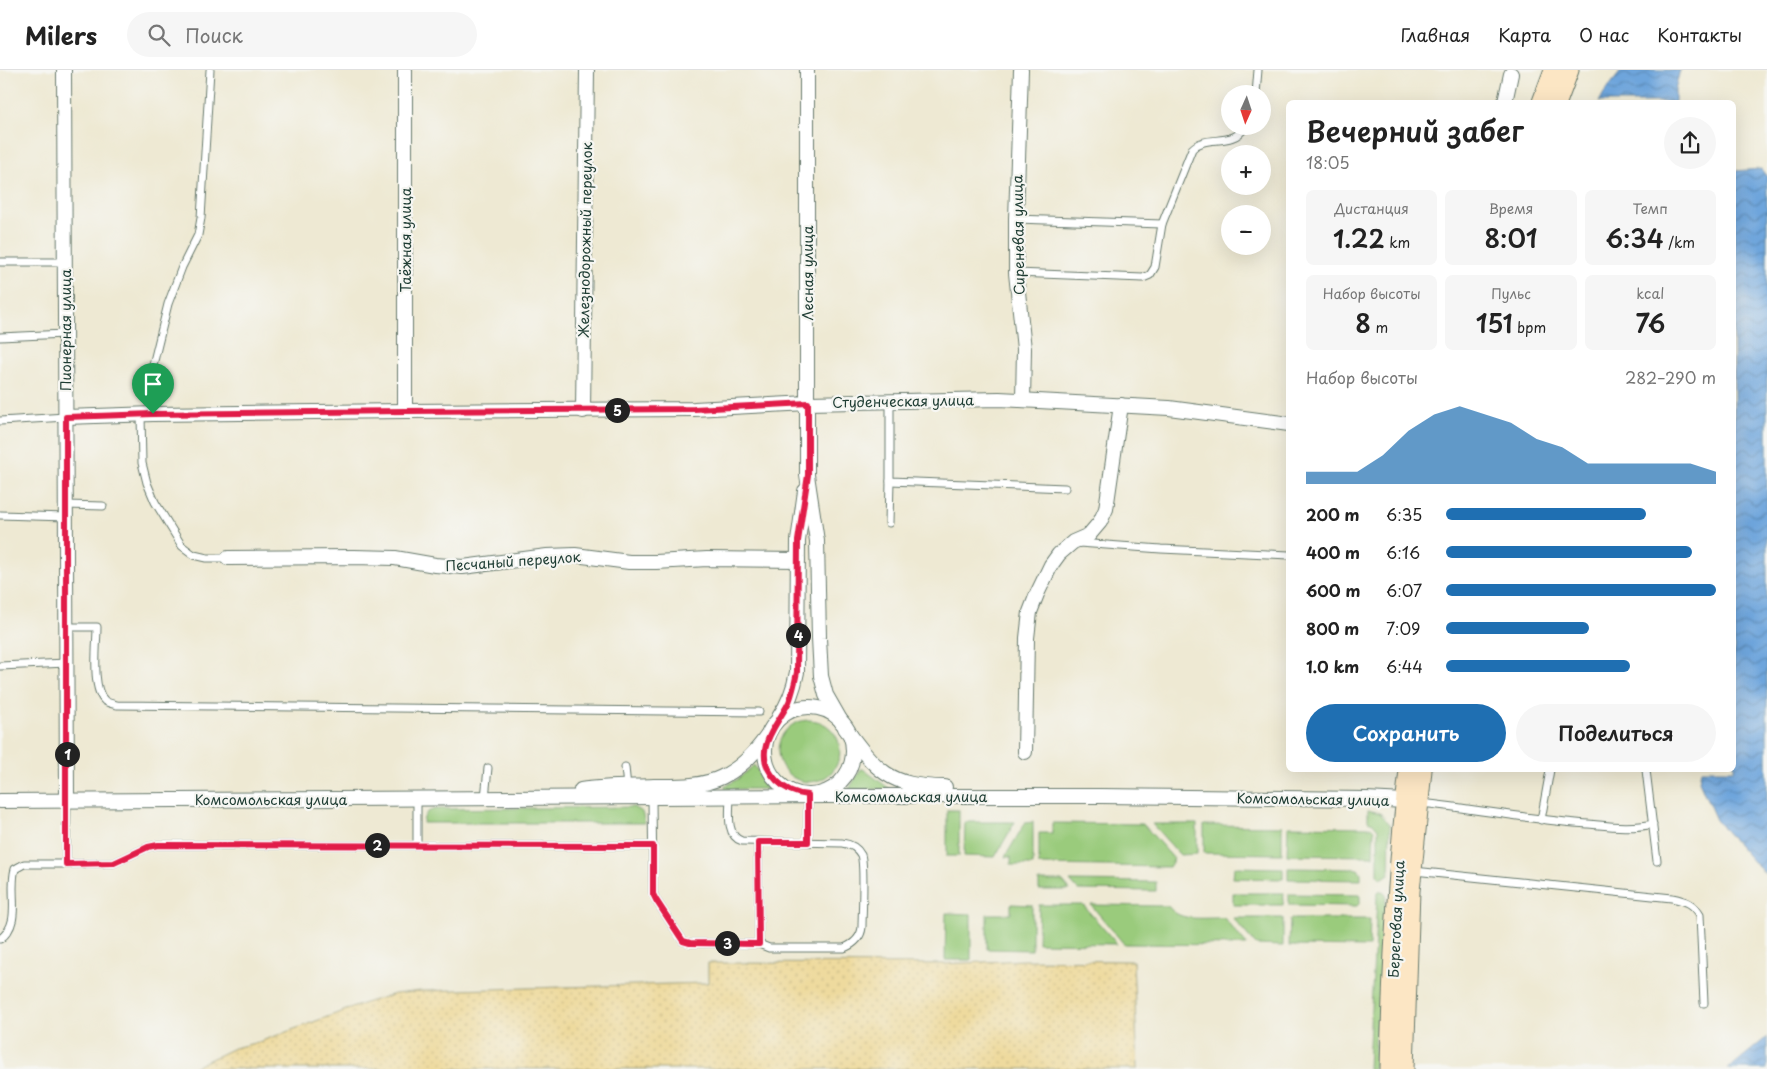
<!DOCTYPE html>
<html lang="ru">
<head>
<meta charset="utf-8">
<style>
	body { margin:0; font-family:"Playpen Sans",sans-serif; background:#f6f6f6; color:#222; height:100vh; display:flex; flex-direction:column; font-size:19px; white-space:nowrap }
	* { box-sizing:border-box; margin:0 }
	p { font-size:16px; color:#767676 }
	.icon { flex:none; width:28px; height:28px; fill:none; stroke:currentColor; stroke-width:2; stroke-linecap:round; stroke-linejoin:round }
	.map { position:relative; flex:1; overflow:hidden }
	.drawer { position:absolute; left:1286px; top:30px; width:450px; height:672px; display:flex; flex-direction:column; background:#fff; border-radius:8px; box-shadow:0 5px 20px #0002 }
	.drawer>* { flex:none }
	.needle { width:32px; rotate:183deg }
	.fabs { position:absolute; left:1221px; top:15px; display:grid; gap:10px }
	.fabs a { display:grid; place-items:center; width:50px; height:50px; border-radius:50%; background:#fff; box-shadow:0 5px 20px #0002; font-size:25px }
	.pin { position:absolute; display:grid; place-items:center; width:42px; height:42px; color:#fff; margin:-51px -21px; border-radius:50% 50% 50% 0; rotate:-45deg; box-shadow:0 0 5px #0007 }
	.pin .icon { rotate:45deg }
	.km { position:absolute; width:25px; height:25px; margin:-12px; border-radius:50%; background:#222; color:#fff; font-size:14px; line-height:25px; text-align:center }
	.round { display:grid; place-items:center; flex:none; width:52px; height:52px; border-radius:26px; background:#f6f6f6 }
	.summary { display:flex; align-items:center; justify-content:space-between; height:85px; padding:0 20px }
	h1 { font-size:28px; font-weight:600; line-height:38px }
	.metrics { display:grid; grid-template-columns:repeat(3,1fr); gap:8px; height:85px; padding:5px 20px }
	.metrics div { display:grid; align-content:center; border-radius:8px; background:#f6f6f6; text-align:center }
	.metrics b { font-size:25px; font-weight:600 }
	.metrics small { font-size:14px; font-weight:400 }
	.metrics p { font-size:14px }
	.chart { height:140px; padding:10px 20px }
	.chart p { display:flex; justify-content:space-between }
	.chart svg { width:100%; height:90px; margin-top:5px; fill:#1f6fb2; opacity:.7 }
	.primary-button { display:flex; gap:10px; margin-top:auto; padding:10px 20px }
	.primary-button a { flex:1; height:58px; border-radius:30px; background:#1f6fb2; color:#fff; font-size:20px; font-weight:600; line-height:58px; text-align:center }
	.primary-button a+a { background:#f6f6f6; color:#222 }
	ul { padding:0 20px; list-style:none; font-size:16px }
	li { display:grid; grid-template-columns:80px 60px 1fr; align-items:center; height:38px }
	li i { height:12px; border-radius:6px; background:#1f6fb2 }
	header { display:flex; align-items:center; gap:30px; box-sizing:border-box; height:70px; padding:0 25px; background:#fff; border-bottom:1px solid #e0e0e0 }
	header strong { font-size:24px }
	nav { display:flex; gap:28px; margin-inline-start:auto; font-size:18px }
	.search { width:350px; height:45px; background:#f6f6f6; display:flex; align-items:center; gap:12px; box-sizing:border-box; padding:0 18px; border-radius:28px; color:#767676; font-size:19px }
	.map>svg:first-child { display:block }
	.green { fill:#9acb7b; stroke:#5c8458 }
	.sand { fill:url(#sand-dots); stroke:#868c69 }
	.water { fill:url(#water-waves); stroke:#467188 }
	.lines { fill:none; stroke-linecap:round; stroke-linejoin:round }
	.lane-casing { stroke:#67796c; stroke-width:9 }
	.street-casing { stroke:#67796c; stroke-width:16 }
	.secondary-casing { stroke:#67796c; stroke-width:21 }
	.lane { stroke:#fff; stroke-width:7 }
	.street { stroke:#fff; stroke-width:14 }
	.secondary { stroke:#fce6c4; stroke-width:19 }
	.route-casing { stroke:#fff; stroke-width:10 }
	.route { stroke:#e11d48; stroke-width:6 }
	.labels { text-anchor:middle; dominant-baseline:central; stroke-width:4.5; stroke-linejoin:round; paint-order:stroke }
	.street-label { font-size:14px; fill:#1f3d34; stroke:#f6f6f2 }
</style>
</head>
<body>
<header>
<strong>Milers</strong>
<div class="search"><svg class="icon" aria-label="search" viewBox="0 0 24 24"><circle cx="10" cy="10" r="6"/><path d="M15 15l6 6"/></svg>Поиск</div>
<nav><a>Главная</a><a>Карта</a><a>О нас</a><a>Контакты</a></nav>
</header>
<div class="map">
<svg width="1767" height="999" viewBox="0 0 1767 999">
	<defs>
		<pattern id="sand-dots" width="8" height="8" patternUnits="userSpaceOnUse" patternTransform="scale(1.25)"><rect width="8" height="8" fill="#eeda9e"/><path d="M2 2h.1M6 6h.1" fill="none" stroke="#ccbc89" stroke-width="1.8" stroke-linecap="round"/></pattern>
		<pattern id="water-waves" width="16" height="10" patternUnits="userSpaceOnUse" patternTransform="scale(1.25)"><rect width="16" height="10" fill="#6ea5dc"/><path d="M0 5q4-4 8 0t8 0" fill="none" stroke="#5a88b3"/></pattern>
	</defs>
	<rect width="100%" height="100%" fill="#f6f6f2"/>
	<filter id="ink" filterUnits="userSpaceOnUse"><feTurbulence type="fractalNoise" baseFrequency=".02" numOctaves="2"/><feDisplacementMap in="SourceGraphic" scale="10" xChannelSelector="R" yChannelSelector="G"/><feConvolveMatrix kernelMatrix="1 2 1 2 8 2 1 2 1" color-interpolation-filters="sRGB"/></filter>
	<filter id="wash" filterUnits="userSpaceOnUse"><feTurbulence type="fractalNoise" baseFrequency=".0096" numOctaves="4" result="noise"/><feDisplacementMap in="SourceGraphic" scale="20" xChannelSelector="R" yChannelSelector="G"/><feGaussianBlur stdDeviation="1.12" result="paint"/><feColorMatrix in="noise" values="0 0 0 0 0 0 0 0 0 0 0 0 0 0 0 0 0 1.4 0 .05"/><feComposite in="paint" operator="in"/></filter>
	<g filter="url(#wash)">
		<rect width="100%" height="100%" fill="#eee9d3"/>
		<!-- green -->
		<g class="green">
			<circle cx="809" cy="681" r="31"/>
			<path d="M754 695 769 718 768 719H725V716L738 709Z"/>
			<path d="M861 699H863L890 719H849Z"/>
			<path d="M633 737 642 742 645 753H423C424 744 427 741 436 739Z"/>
			<rect x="947" y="740" width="12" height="46"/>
			<path d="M1368 740 1380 743 1390 755 1389 804 1383 808H1380L1378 804V759L1373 753 1368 751Z"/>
			<path d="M965 752H1015L995 787 964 786Z"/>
			<path d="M1033 752V795H1011V787H1005L1025 753Z"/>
			<path d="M1052 753 1143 754 1174 789 1169 797 1039 795V763H1052Z"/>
			<path d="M1152 754H1197V784L1180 785Z"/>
			<path d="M1204 755 1282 756V784L1204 783Z"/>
			<path d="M1288 756 1371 757 1374 760 1373 786 1287 785Z"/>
			<path d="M1234 797 1283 798V809L1233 808Z"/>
			<path d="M1288 798 1358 799 1361 803V810L1288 809Z"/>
			<path d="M1039 811H1062L1070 820H1039Z"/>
			<path d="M1070 811 1156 812V821L1078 820Z"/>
			<path d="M1383 821 1386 824 1379 944 1376 956 1374 995 1373 999H1368C1370 941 1375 883 1377 825L1379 822Z"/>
			<path d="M1233 823H1284L1283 835H1233Z"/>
			<path d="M1289 824 1360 825V833L1357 836 1289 835Z"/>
			<path d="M1011 834 1032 835V880L987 879V844H1011Z"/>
			<path d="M1039 835H1083L1117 874 1038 873Z"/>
			<path d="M1091 835 1168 836C1180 853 1205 847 1224 848L1247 875 1124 874Z"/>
			<path d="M946 843 971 844V890H945Z"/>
			<path d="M1233 848H1283V876L1256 875Z"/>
			<path d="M1290 849H1370L1369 877 1289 876Z"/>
		</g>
		<!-- sand -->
		<path class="sand" d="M1024 890 1133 891 1138 999H190L234 978 259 972 368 932 395 924 421 921 708 913V893L944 894Z"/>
		<!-- water -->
		<g class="water">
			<path d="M1622 0H1680L1675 19V32H1599L1604 23Z"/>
			<path d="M1761 99 1767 107V805L1756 795 1716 750 1699 711 1701 700H1734V101Z"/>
			<path d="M1767 967V999H1728Z"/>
		</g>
	</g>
	<g filter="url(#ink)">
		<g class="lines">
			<!-- lane casing -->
			<g class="lane-casing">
				<g id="lane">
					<path d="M1256 24 1258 0"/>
					<path d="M1016 149 1162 154"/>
					<path d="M0 192H65"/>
					<path d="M1016 203 1143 208 1150 205 1155 197 1162 154 1192 79C1207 63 1231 79 1246 56"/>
					<path d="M0 267 65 264"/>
					<path d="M890 332V411L1065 418"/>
					<path d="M153 344V295L168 234 182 197 198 165 201 148 210 0"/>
					<path d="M141 345 142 393 147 413 155 432 182 476 194 485 207 488H228"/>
					<path d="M0 351 66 347"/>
					<path d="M66 435 103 436"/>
					<path d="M0 445 66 447"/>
					<path d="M889 453 890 411"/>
					<path d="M1079 473 1161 479 1289 485"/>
					<path d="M66 557H97C97 575 91 619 105 631 108 633 113 634 117 635L759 642"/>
					<path d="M0 596 67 593"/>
					<path d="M625 697 627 717"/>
					<path d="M1646 700 1657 791"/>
					<path d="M808 725V772"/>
					<path d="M652 727 653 823 656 830 683 871 690 873 759 874 769 878H844C854 874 861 868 862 857 862 843 865 796 861 785 857 777 850 774 842 773L742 771C725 766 730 740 730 726"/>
					<path d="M485 728 488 698"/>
					<path d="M1421 733C1477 739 1532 750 1588 754 1610 756 1631 759 1653 754"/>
					<path d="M1541 750 1550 700"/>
					<path d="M758 772 759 874"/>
					<path d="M417 775V728"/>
					<path d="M66 794 114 793 148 777 158 775 653 776"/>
					<path d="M1414 801 1672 828C1686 831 1693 833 1700 845L1704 933"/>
					<path d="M0 869C23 853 8 822 15 799L24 794H66L67 730"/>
				</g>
			</g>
			<!-- street casing -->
			<g class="street-casing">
				<g id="street">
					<path d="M64 0 67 730"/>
					<path d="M807 0V405L817 471 819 568 821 606 826 625 842 653"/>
					<path d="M1021 0 1016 149V203L1024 279 1023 330"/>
					<path d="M1505 32 1511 4"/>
					<path d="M405 341V0"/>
					<path d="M583 341 587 0"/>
					<path d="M66 347 153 344 405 341 694 339 808 333 999 329 1169 338 1289 354"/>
					<path d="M228 488 354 487 395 488 435 495 463 497 547 486 575 485 629 492H656L707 489 798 490"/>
					<circle cx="809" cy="681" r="44"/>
					<path d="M779 647C789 633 794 619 797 602L798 471 805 421"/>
					<path d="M845 658C876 700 889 717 945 717"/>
					<path d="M1025 682 1027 568 1030 542 1037 524 1051 495 1059 484 1073 472 1089 465 1100 452 1106 439 1121 335"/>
					<path d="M581 720C606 716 630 717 654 716 676 716 702 717 722 707 741 698 755 683 767 666"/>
					<path d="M0 731 827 726H1100L1366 729 1405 731"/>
				</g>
			</g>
			<!-- secondary casing -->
			<g class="secondary-casing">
				<g id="secondary">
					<path d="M1542 32 1554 0"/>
					<path d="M1557 32 1569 0"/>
					<path d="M1390 999C1392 899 1397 800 1409 700"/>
					<path d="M1404 999 1410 821 1422 700"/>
				</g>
			</g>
			<!-- lane -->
			<use href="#lane" class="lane"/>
			<!-- street -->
			<use href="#street" class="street"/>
			<!-- secondary -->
			<use href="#secondary" class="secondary"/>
		</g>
	</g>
	<g class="lines" filter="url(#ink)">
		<!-- route casing -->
		<g class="route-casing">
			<path id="route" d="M808 333V405L798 471 797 602C795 612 793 622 789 632 776 658 749 682 777 711 786 720 796 724 808 725V772H758L759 874 690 873 683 871 656 830 653 824V776L158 775 148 777 114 793 66 794V347L153 344 405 341 694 339Z"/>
		</g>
		<!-- route -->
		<use href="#route" class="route"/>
	</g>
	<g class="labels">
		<!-- street labels -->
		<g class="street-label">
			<text transform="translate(1018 165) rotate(-91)">Сиреневая улица</text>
			<text transform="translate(405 170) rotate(-90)">Таёжная улица</text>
			<text transform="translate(585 170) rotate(-89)">Железнодорожный переулок</text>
			<text transform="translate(807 203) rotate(-90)">Лесная улица</text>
			<text transform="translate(65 260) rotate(-90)">Пионерная улица</text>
			<text transform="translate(903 331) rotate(-1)">Студенческая улица</text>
			<text transform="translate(513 491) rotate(-4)">Песчаный переулок</text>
			<text x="911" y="726">Комсомольская улица</text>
			<text x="271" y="729">Комсомольская улица</text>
			<text transform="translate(1313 729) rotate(1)">Комсомольская улица</text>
			<text transform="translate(1396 849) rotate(-87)">Береговая улица</text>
		</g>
	</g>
</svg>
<div class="fabs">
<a><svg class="needle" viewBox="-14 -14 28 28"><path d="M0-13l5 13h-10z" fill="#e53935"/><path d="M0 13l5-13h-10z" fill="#767676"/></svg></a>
<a>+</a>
<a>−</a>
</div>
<div class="pin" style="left:153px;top:344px;background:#1e9e55"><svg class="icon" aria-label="arrive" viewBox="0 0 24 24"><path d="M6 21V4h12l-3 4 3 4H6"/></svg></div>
<b class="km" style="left:67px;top:684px">1</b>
<b class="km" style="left:377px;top:775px">2</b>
<b class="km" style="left:727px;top:873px">3</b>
<b class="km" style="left:798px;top:565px">4</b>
<b class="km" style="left:617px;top:340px">5</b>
<section class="drawer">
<div class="summary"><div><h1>Вечерний забег</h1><p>18:05</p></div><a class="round"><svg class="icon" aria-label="share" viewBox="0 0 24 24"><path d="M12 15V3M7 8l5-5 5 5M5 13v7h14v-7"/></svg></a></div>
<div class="metrics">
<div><p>Дистанция</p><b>1.22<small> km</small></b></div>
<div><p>Время</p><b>8:01</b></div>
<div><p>Темп</p><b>6:34<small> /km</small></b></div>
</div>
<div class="metrics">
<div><p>Набор высоты</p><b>8<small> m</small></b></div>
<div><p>Пульс</p><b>151<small> bpm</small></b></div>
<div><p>kcal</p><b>76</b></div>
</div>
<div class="chart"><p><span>Набор высоты</span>282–290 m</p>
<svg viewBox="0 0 160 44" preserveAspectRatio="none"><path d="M0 44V38L10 38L20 38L30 30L40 18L50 10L60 6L70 10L80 14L90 22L100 26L110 34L120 34L130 34L140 34L150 34L160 38V44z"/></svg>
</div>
<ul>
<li><b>200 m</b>6:35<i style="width:74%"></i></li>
<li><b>400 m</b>6:16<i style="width:91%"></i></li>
<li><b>600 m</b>6:07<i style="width:100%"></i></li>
<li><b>800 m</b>7:09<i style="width:53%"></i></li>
<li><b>1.0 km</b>6:44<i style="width:68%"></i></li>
</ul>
<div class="primary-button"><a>Сохранить</a><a>Поделиться</a></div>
</section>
</div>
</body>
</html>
